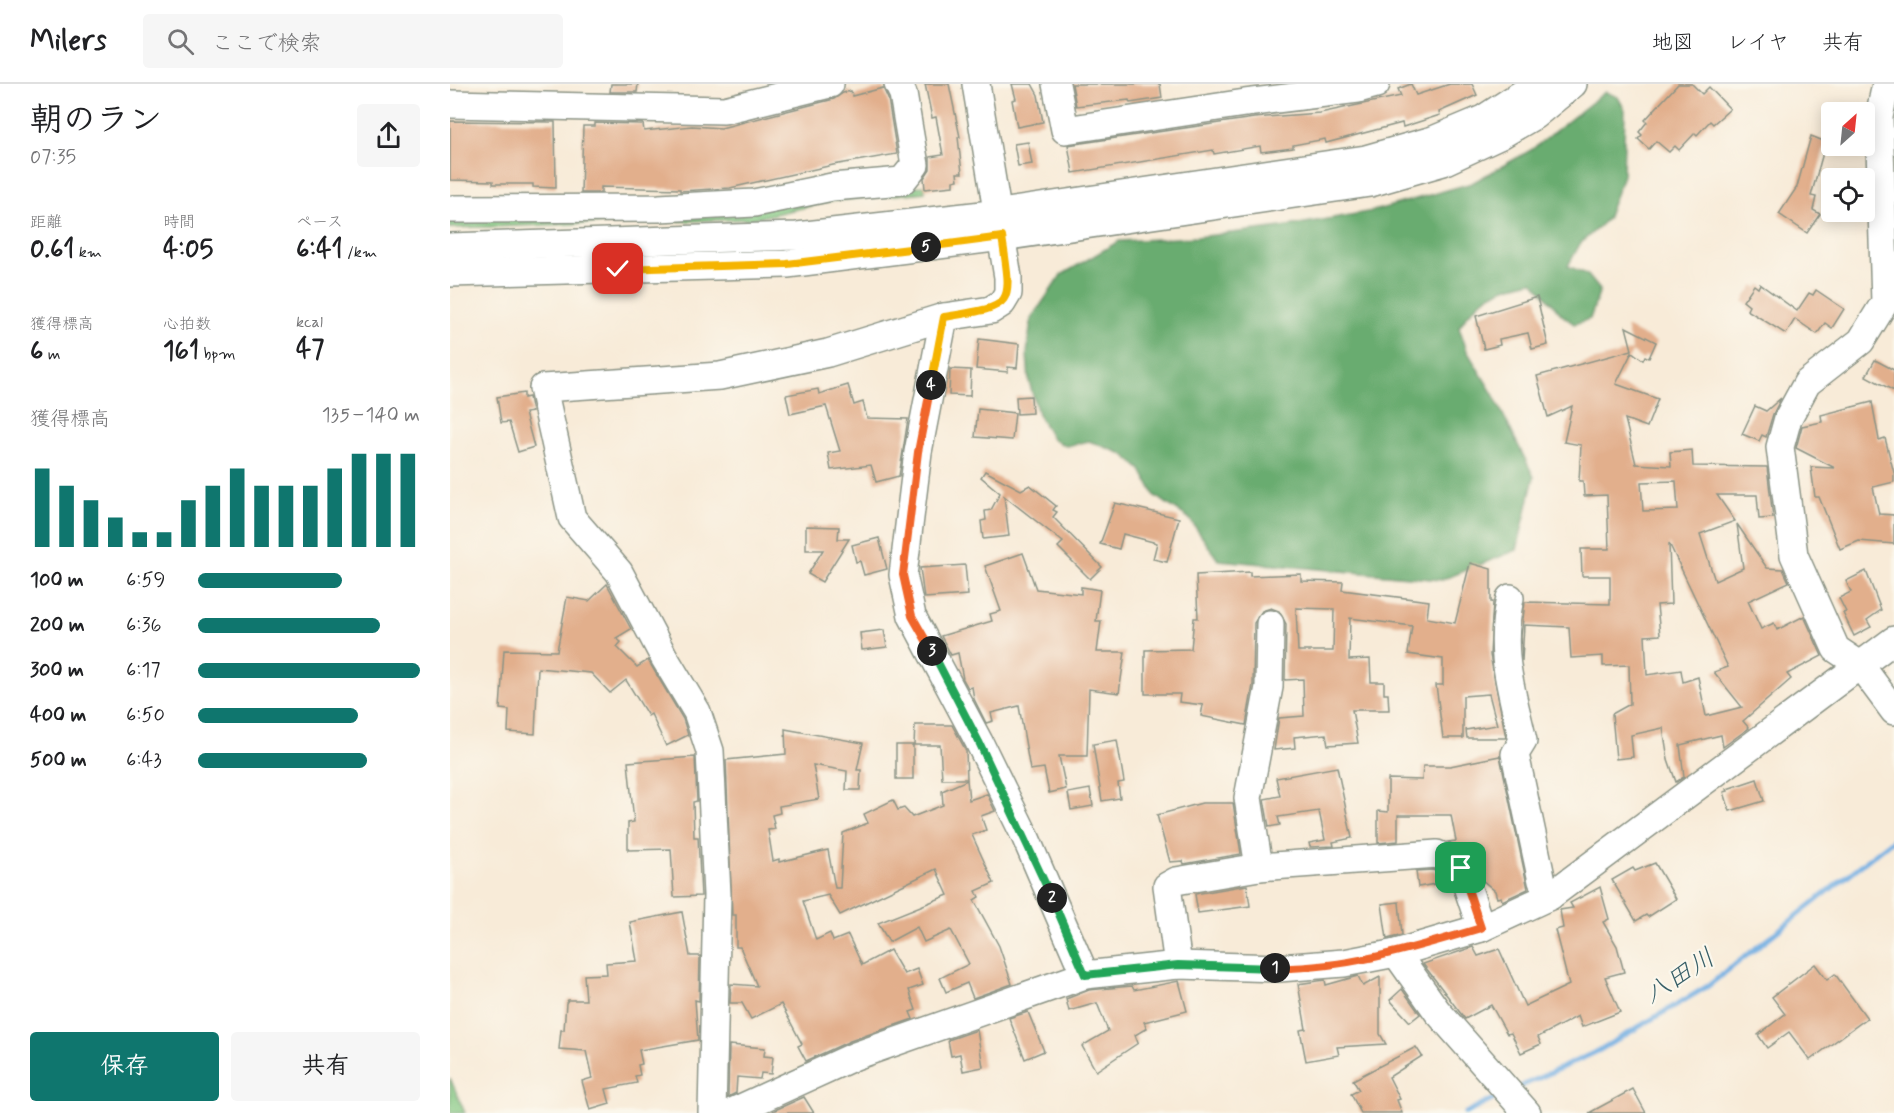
<!DOCTYPE html>
<html lang="ja">
<head>
<meta charset="utf-8">
<style>
	body { margin:0; font-family:Mynerve,"Klee One",sans-serif; background:#f6f6f6; color:#202124; height:100vh; display:flex; flex-direction:column; font-size:22px; white-space:nowrap }
	* { box-sizing:border-box; margin:0 }
	p { font-size:20px; color:#757577 }
	.icon { flex:none; width:33px; height:33px; fill:none; stroke:currentColor; stroke-width:2; stroke-linecap:round; stroke-linejoin:round }
	.map { position:relative; flex:1; overflow:hidden }
	.side { display:flex; flex-direction:column; background:#fff; width:450px }
	.side>* { flex:none }
	.needle { width:39px; rotate:27deg }
	.fabs { position:absolute; left:1371px; top:18px; display:grid; gap:12px }
	.fabs a { display:grid; place-items:center; width:54px; height:54px; border-radius:6px; background:#fff; box-shadow:0 3px 15px #0003; font-size:30px }
	.pin { position:absolute; display:grid; place-items:center; width:51px; height:51px; color:#fff; margin:-26px; border-radius:12px; box-shadow:0 3px 9px #0006 }
	.km { position:absolute; width:30px; height:30px; margin:-15px; border-radius:50%; background:#222; color:#fff; font-size:16px; line-height:30px; text-align:center }
	.round { display:grid; place-items:center; flex:none; width:63px; height:63px; border-radius:6px; background:#f6f6f6 }
	.headline { display:flex; align-items:center; justify-content:space-between; height:102px; padding:0 30px }
	h1 { font-size:33px; font-weight:800; line-height:45px }
	.stats { display:grid; grid-template-columns:repeat(3,1fr); gap:9px; height:102px; padding:6px 30px }
	.stats div { display:grid; align-content:center }
	.stats b { font-size:26px; font-weight:800 }
	.stats small { font-size:16px; font-weight:400 }
	.stats p { font-size:16px }
	.chart { height:168px; padding:12px 30px }
	.chart p { display:flex; justify-content:space-between }
	.chart svg { width:100%; height:108px; margin-top:6px; stroke:#0f766e; stroke-width:6 }
	.primary-button { display:flex; gap:12px; margin-top:auto; padding:12px 30px }
	.primary-button a { flex:1; height:69px; border-radius:6px; background:#0f766e; color:#fff; font-size:24px; font-weight:800; line-height:69px; text-align:center }
	.primary-button a+a { background:#f6f6f6; color:#202124 }
	ul { padding:0 30px; list-style:none; font-size:20px }
	li { display:grid; grid-template-columns:96px 72px 1fr; align-items:center; height:45px }
	li i { height:15px; border-radius:8px; background:#0f766e }
	header { display:flex; align-items:center; gap:36px; box-sizing:border-box; height:84px; padding:0 30px; background:#fff; border-bottom:2px solid #e0e0e0 }
	header strong { font-size:28px }
	nav { display:flex; gap:33px; margin-inline-start:auto; font-size:21px }
	.search { width:420px; height:54px; background:#f6f6f6; display:flex; align-items:center; gap:15px; box-sizing:border-box; padding:0 21px; border-radius:6px; color:#757577; font-size:22px }
	main { display:flex; flex:1; min-height:0 }
	.map>svg:first-child { display:block }
	.green { fill:#82c781; stroke:#50825a; stroke-width:1.5 }
	.forest { fill:#69ac6f; stroke:#447452; stroke-width:1.5 }
	.lines { fill:none; stroke-linecap:round; stroke-linejoin:round }
	.stream { stroke:#70ade2; stroke-width:5 }
	.building { fill:#e2af8c; fill-rule:evenodd }
	.minor-casing { stroke:#8c9486; stroke-width:30 }
	.minor { stroke:#fff; stroke-width:27 }
	.split-1-casing { stroke:#fff; stroke-width:12 }
	.split-2-casing { stroke:#fff; stroke-width:12 }
	.split-3-casing { stroke:#fff; stroke-width:12 }
	.split-4-casing { stroke:#fff; stroke-width:12 }
	.split-5-casing { stroke:#fff; stroke-width:12 }
	.split-6-casing { stroke:#fff; stroke-width:12 }
	.split-1 { stroke:#f0652b; stroke-width:8 }
	.split-2 { stroke:#22a559; stroke-width:8 }
	.split-3 { stroke:#22a559; stroke-width:8 }
	.split-4 { stroke:#f0652b; stroke-width:8 }
	.split-5 { stroke:#f5b400; stroke-width:8 }
	.split-6 { stroke:#f5b400; stroke-width:8 }
	.labels { text-anchor:middle; dominant-baseline:central; stroke-width:4.5; stroke-linejoin:round; paint-order:stroke }
	.water-label { font-size:26px; font-style:italic; fill:#375f68; stroke:#fbf7ec }
</style>
</head>
<body>
<header>
<strong>Milers</strong>
<div class="search"><svg class="icon" aria-label="search" viewBox="0 0 24 24"><circle cx="10" cy="10" r="6"/><path d="M15 15l6 6"/></svg>ここで検索</div>
<nav><a>地図</a><a>レイヤ</a><a>共有</a></nav>
</header>
<main>
<section class="side">
<div class="headline"><div><h1>朝のラン</h1><p>07:35</p></div><a class="round"><svg class="icon" aria-label="share" viewBox="0 0 24 24"><path d="M12 15V3M7 8l5-5 5 5M5 13v7h14v-7"/></svg></a></div>
<div class="stats">
<div><p>距離</p><b>0.61<small> km</small></b></div>
<div><p>時間</p><b>4:05</b></div>
<div><p>ペース</p><b>6:41<small> /km</small></b></div>
</div>
<div class="stats">
<div><p>獲得標高</p><b>6<small> m</small></b></div>
<div><p>心拍数</p><b>161<small> bpm</small></b></div>
<div><p>kcal</p><b>47</b></div>
</div>
<div class="chart"><p><span>獲得標高</span>135–140 m</p>
<svg viewBox="0 0 160 44" preserveAspectRatio="none"><path d="M5 44V12M15 44V19M25 44V25M35 44V32M45 44V38M55 44V38M65 44V25M75 44V19M85 44V12M95 44V19M105 44V19M115 44V19M125 44V12M135 44V6M145 44V6M155 44V6"/></svg>
</div>
<ul>
<li><b>100 m</b>6:59<i style="width:65%"></i></li>
<li><b>200 m</b>6:36<i style="width:82%"></i></li>
<li><b>300 m</b>6:17<i style="width:100%"></i></li>
<li><b>400 m</b>6:50<i style="width:72%"></i></li>
<li><b>500 m</b>6:43<i style="width:76%"></i></li>
</ul>
<div class="primary-button"><a>保存</a><a>共有</a></div>
</section>
<div class="map">
<svg width="1444" height="1029" viewBox="0 0 1444 1029">
	<rect width="100%" height="100%" fill="#fbf7ec"/>
	<filter id="ink" filterUnits="userSpaceOnUse"><feTurbulence type="fractalNoise" baseFrequency=".0167" numOctaves="2"/><feDisplacementMap in="SourceGraphic" scale="12" xChannelSelector="R" yChannelSelector="G"/><feConvolveMatrix kernelMatrix="1 2 1 2 8 2 1 2 1" color-interpolation-filters="sRGB"/></filter>
	<filter id="wash" filterUnits="userSpaceOnUse"><feTurbulence type="fractalNoise" baseFrequency=".008" numOctaves="4" result="noise"/><feDisplacementMap in="SourceGraphic" scale="24" xChannelSelector="R" yChannelSelector="G"/><feGaussianBlur stdDeviation="1.35" result="paint"/><feColorMatrix in="noise" values="0 0 0 0 0 0 0 0 0 0 0 0 0 0 0 0 0 1.4 0 .05"/><feComposite in="paint" operator="in"/></filter>
	<g filter="url(#wash)">
		<rect width="100%" height="100%" fill="#f8ebd8"/>
		<!-- green -->
		<g class="green">
			<path d="M475 102V108L383 117 302 135 0 144V132Z"/>
			<path d="M0 994 15 1029H0Z"/>
		</g>
		<!-- forest -->
		<path class="forest" d="M1155 8 1168 13 1175 26 1173 91 1157 135 1130 160 1118 182 1137 190 1150 206 1140 235 1124 240 1112 231 1083 197C1049 203 1028 213 1009 243L1017 267 1043 310 1084 393 1067 466 992 496 768 476 739 434 705 412 691 386 673 370 639 357 616 362 602 355 588 330 579 297 577 270 581 235 611 191 669 157 747 153 832 143 923 127 1022 99 1081 66Z"/>
		<g class="lines">
			<!-- stream -->
			<g class="stream">
				<path d="M1067 1004 1148 967 1258 902 1444 755"/>
				<path d="M1016 1029 1050 1012"/>
			</g>
		</g>
		<g id="blocks">
			<!-- building -->
			<g class="building">
				<path d="M161 0H188L187 8H160Z"/>
				<path d="M475 0H499L510 53H508L512 89H507L508 96 503 97V102L475 105 474 94 480 85V73L493 71 486 33 482 34Z"/>
				<path d="M562 0H582L588 11 593 38 567 43 562 16 566 15Z"/>
				<path d="M622 0H710L712 14 680 19 679 16 626 22Z"/>
				<path d="M961 0 966 11 1000 0H1022L1027 11 989 28 990 31 953 43 952 39 876 59 875 55 843 61V64L811 68 810 62 764 70 763 66 623 89 618 61 804 34 870 29 951 12 948 5Z"/>
				<path d="M1228 0H1242L1252 10 1259 3 1280 25 1263 40 1260 37 1247 51 1245 49 1229 66 1225 62 1219 68 1206 57 1199 65 1188 55 1192 51 1189 48 1197 38 1195 36Z"/>
				<path d="M433 4 438 15 447 70 383 81 280 104 230 107V105L151 103V109H131L133 42H145V39L193 40 194 47 242 42 271 44 384 15 393 9 401 7 402 12Z"/>
				<path d="M0 37 105 38 106 104 83 103V100H43V97L0 96Z"/>
				<path d="M1361 52 1376 58 1361 112 1366 113 1363 126 1370 130 1357 149 1329 130 1347 103Z"/>
				<path d="M578 58 582 80 568 82 564 60Z"/>
				<path d="M1310 200 1347 227 1359 209 1363 211 1366 206 1394 225 1382 244 1375 239 1367 250 1345 235 1336 250 1297 226 1299 222 1293 217 1304 201 1308 204Z"/>
				<path d="M1087 213 1098 261 1082 265 1078 249 1049 255 1050 261 1034 265 1026 232Z"/>
				<path d="M1176 243 1206 258 1199 274 1195 272 1193 276 1182 268 1166 300 1208 315 1197 343 1175 335 1186 380 1221 382 1220 368 1242 366 1243 382 1317 383 1323 434 1309 435 1307 411H1267L1285 437 1250 450 1265 497 1293 484 1287 440 1317 484 1333 485 1339 498 1298 517 1311 545 1324 539 1327 546 1354 532 1372 572 1337 590 1341 595 1293 637 1299 644 1273 663 1271 651 1230 661 1234 693 1226 698 1218 675 1213 644 1181 651 1183 673 1166 675 1162 630 1180 620 1179 581 1153 582V572L1121 574 1119 543 1074 541 1072 577 1071 552 1075 518 1160 520V492H1132L1131 465H1159L1157 411 1134 412 1133 397H1129L1131 361 1114 358 1122 322 1098 333 1087 292 1182 266ZM1226 397 1228 426 1193 427 1191 398ZM1219 459 1278 583 1264 588 1292 623 1256 632 1248 593 1233 598 1231 586 1197 591 1195 552 1210 551 1207 521 1221 520Z"/>
				<path d="M529 255 569 260 567 284 558 283V288L526 285Z"/>
				<path d="M1425 276 1444 286V307L1416 292Z"/>
				<path d="M500 285 521 286 520 312 499 311Z"/>
				<path d="M398 301 404 321 413 318 417 334 458 335 449 392 426 398 421 381 381 386 378 369 390 367 376 322 340 330 336 311 368 305 369 310Z"/>
				<path d="M74 309V314L79 313 82 328 75 329 84 363 68 368 59 338 51 339 47 313Z"/>
				<path d="M581 312 582 329 567 330 566 313Z"/>
				<path d="M1331 314 1323 330 1316 353 1312 351 1309 357 1292 350 1305 322 1316 327Z"/>
				<path d="M1422 318 1429 356 1435 354 1444 389V398L1423 403 1429 430 1444 431V460L1409 457 1390 465 1369 413H1365L1361 383 1385 384 1346 364 1352 342 1372 338 1371 331Z"/>
				<path d="M528 325 565 329 562 356 525 353Z"/>
				<path d="M535 387 571 406 580 401 606 422 603 426 607 428 603 433 652 483 640 495 608 463 613 458 554 412 559 452 533 455 531 437 536 436 535 427 541 426 550 409 531 393Z"/>
				<path d="M665 419 729 434 717 478 703 475 707 459 673 450 669 465 650 460Z"/>
				<path d="M356 442 389 443 388 455H399L372 498 358 490 373 466H356Z"/>
				<path d="M429 454 437 485 414 491 410 477 406 478 402 461Z"/>
				<path d="M573 469 586 505 631 510V503L650 506 646 537H651L647 568H675L669 609 639 605 637 672H609L616 705 599 709 594 684 580 686 569 622 541 629 543 637 536 639 524 615 522 603 518 604 513 595 508 569 501 571 491 552 542 537 540 530 551 527 535 482Z"/>
				<path d="M1020 479 1041 485V518H1043L1040 571 1056 654H1017L1016 646 1047 641 1039 610 1013 612V654H993L986 601H993V575L958 570 962 542 900 534 899 576 920 575 921 598H934V610H938L939 626H902L908 659 878 661 876 650 844 653 845 664 824 666 829 634 854 632 853 595 835 596 836 540 829 527 821 524 812 527 804 539 803 601 796 641 751 632 753 621 729 618 730 610H695V566L741 565 744 534H748L746 491 800 488V492L851 490V497L893 498 892 506 979 517 977 534 1005 539ZM846 524 884 525 883 567H848Z"/>
				<path d="M515 481 518 511 474 514 470 484Z"/>
				<path d="M1416 487 1431 526 1417 536 1421 543 1404 552 1393 529 1396 528 1389 514 1401 508 1396 497Z"/>
				<path d="M157 500 181 545 166 554 171 558 167 563 187 583 198 576 233 635 238 651 216 662 201 630 198 632 176 596 160 609 141 589 88 584 85 650 58 648 59 626 50 625 54 566 107 567 117 513 139 517Z"/>
				<path d="M434 546 437 563 412 566 410 549Z"/>
				<path d="M465 641H502L516 667 517 695H492L490 661H464Z"/>
				<path d="M335 645 413 659 407 686H411L410 706H396L397 687 363 681 369 715 329 722 330 729 322 731 325 745 318 746 323 777 329 775V778L378 766 385 804H390L393 749 418 739 414 730 443 716 448 726 454 724 462 733 493 721 492 707 517 696 519 716 537 710 545 727 531 732 536 746 522 751 544 799 526 807 529 813 524 816 549 862 562 900 523 914 517 899 496 908 490 894 519 880 501 846 474 858 467 843 439 858 428 839 498 811 486 785 390 831 378 811 353 817 366 856 380 849 383 857 398 851 412 881 440 866 454 890 467 885 473 901 459 906 466 926 460 928 463 935 400 957 356 977 348 962 352 960 331 920 301 935 292 919H280L281 900 307 902 290 863H286V831H282L276 676 336 670Z"/>
				<path d="M667 656 674 698 668 699 670 714 652 717 643 660Z"/>
				<rect x="446" y="661" width="17" height="34"/>
				<path d="M1050 672 1078 805 1052 817 1051 813 1047 814 1045 807 1031 795 1026 779 1020 771 998 758 1006 757 1001 731H948V757L928 759V727L938 728V695L972 696 973 682H1000Z"/>
				<path d="M245 673 247 717 243 718 244 753H248L251 812 224 813 221 765 178 766V739L184 738 178 678Z"/>
				<path d="M887 683 902 754 883 758 884 762 860 763 859 759 875 756 869 727 828 733 830 741 819 743 814 715 830 712 826 694Z"/>
				<path d="M1307 695 1314 717 1280 727 1274 708 1278 707 1277 705Z"/>
				<path d="M640 705 643 722 621 726 618 709Z"/>
				<path d="M752 719H783L791 770 734 780 733 777 720 778 707 731Z"/>
				<path d="M1205 779 1226 815 1198 833 1196 831 1186 837 1162 796 1183 784 1185 787Z"/>
				<path d="M983 786 997 794 985 798V800L968 803 966 787Z"/>
				<path d="M797 801 800 822 748 829 745 810Z"/>
				<path d="M1150 803 1159 835 1153 838 1167 862 1174 888 1155 893 1170 928 1132 943 1128 932 1088 953 1091 960 1071 969 1061 949 1057 950 1041 921 1015 935 973 880 1023 863 1028 872 1049 865 1075 922 1119 901 1105 846 1113 844 1110 826 1123 824 1120 819Z"/>
				<path d="M949 818 952 851 937 855 932 820Z"/>
				<path d="M232 828 240 872H250L249 917 245 916 248 956 189 966 192 980 188 981 190 991 185 992 187 999 156 1005 160 1020 140 1026 132 997 142 994 136 967 109 965 111 946H114L116 919 118 916H136L134 891 157 890 156 879 187 877 180 838Z"/>
				<path d="M1365 880 1377 896 1385 890 1417 934 1360 976 1339 948 1317 964 1308 951 1335 930 1322 913Z"/>
				<path d="M908 892 913 902 930 893V950L936 960 887 963 889 971 856 977 850 946 856 945 848 900 875 896 876 901Z"/>
				<path d="M729 897 737 927 694 938 697 944 685 951 688 959 646 987 632 962 658 947 647 919 619 927 616 915 639 906 682 902 684 906Z"/>
				<path d="M952 905 970 930 960 938 940 916Z"/>
				<path d="M578 928 594 967 575 975 559 934Z"/>
				<path d="M527 946 533 983 513 987 510 970 501 972 498 956Z"/>
				<path d="M279 961 315 964 314 972 323 973 321 990 311 989 310 995 287 993 286 1009 278 1013Z"/>
				<path d="M966 963 972 972 939 993 950 1015 947 1016 952 1029H911L901 1010 909 1006 903 996Z"/>
				<path d="M1183 1005 1196 1029H1139Z"/>
				<path d="M354 1013 364 1029H320L325 1026Z"/>
			</g>
		</g>
	</g>
	<g filter="url(#ink)">
		<use href="#blocks" fill-opacity="0" stroke="#8c9486" stroke-width="1.5"/>
		<g class="lines">
			<!-- minor casing -->
			<g class="minor-casing">
				<g id="minor">
					<path d="M606 0 615 46 795 19 908 5 926 0"/>
					<path d="M1436 0 1429 33 1435 218 1411 257 1357 299 1338 334 1330 363 1344 471 1386 565 1410 581 1444 627"/>
					<path d="M0 20 274 26 380 0"/>
					<path d="M0 125 209 124 304 119 382 103 452 97 465 81 453 10 448 0"/>
					<path d="M0 163 347 152 550 129 916 75 983 56 1033 35 1087 0"/>
					<path d="M0 189 337 180 552 153 920 99 993 78 1049 52 1085 31 1123 0"/>
					<path d="M494 233 468 368 453 491 462 532 529 658 575 752 635 891"/>
					<path d="M1060 514C1048 569 1061 603 1073 657L1065 670 1092 797 1100 812"/>
					<path d="M809 783 798 714 819 603 820 540"/>
					<path d="M946 869 987 927 1077 1029"/>
					<path d="M728 881 717 802 726 797 809 783 987 770 1011 784 1031 844"/>
					<path d="M262 1029 267 811 260 667 247 628 214 573 169 488 122 434 93 304 270 292 378 269 494 233 541 226 552 219 558 209V193L526 0"/>
					<path d="M280 1029 405 972 635 891 728 881 829 884 894 879 946 869 1031 844 1100 812 1444 556"/>
				</g>
			</g>
			<!-- minor -->
			<use href="#minor" class="minor"/>
		</g>
	</g>
	<g class="lines" filter="url(#ink)">
		<!-- split-1 casing -->
		<g class="split-1-casing">
			<path id="split-1" d="M825 884C896 885 964 864 1031 844L1011 784"/>
		</g>
		<!-- split-2 casing -->
		<g class="split-2-casing">
			<path id="split-2" d="M602 814 635 891 728 881 825 884"/>
		</g>
		<!-- split-3 casing -->
		<g class="split-3-casing">
			<path id="split-3" d="M482 567 529 658 602 814"/>
		</g>
		<!-- split-4 casing -->
		<g class="split-4-casing">
			<path id="split-4" d="M481 301 468 368 453 491 462 532 482 567"/>
		</g>
		<!-- split-5 casing -->
		<g class="split-5-casing">
			<path id="split-5" d="M476 163 552 153C563 224 564 222 494 233L481 301"/>
		</g>
		<!-- split-6 casing -->
		<g class="split-6-casing">
			<path id="split-6" d="M168 185 337 180 476 163"/>
		</g>
		<!-- split-1 -->
		<use href="#split-1" class="split-1"/>
		<!-- split-2 -->
		<use href="#split-2" class="split-2"/>
		<!-- split-3 -->
		<use href="#split-3" class="split-3"/>
		<!-- split-4 -->
		<use href="#split-4" class="split-4"/>
		<!-- split-5 -->
		<use href="#split-5" class="split-5"/>
		<!-- split-6 -->
		<use href="#split-6" class="split-6"/>
	</g>
	<g class="labels">
		<!-- water labels -->
		<g class="water-label">
			<text transform="translate(1230 893) rotate(-33)">八田川</text>
		</g>
	</g>
</svg>
<div class="fabs">
<a><svg class="needle" viewBox="-14 -14 28 28"><path d="M0-13l5 13h-10z" fill="#e53935"/><path d="M0 13l5-13h-10z" fill="#757577"/></svg></a>
<a><svg class="icon" aria-label="locate" viewBox="0 0 24 24"><circle cx="12" cy="12" r="6"/><path d="M12 2v4M12 18v4M2 12h4M18 12h4"/></svg></a>
</div>
<div class="pin" style="left:1011px;top:784px;background:#1e9e55"><svg class="icon" aria-label="arrive" viewBox="0 0 24 24"><path d="M6 21V4h12l-3 4 3 4H6"/></svg></div>
<div class="pin" style="left:168px;top:185px;background:#d93025"><svg class="icon" aria-label="check" viewBox="0 0 24 24"><path d="M5 12l5 5 9-10"/></svg></div>
<b class="km" style="left:825px;top:884px">1</b>
<b class="km" style="left:602px;top:814px">2</b>
<b class="km" style="left:482px;top:567px">3</b>
<b class="km" style="left:481px;top:301px">4</b>
<b class="km" style="left:476px;top:163px">5</b>
</div>
</main>
</body>
</html>
